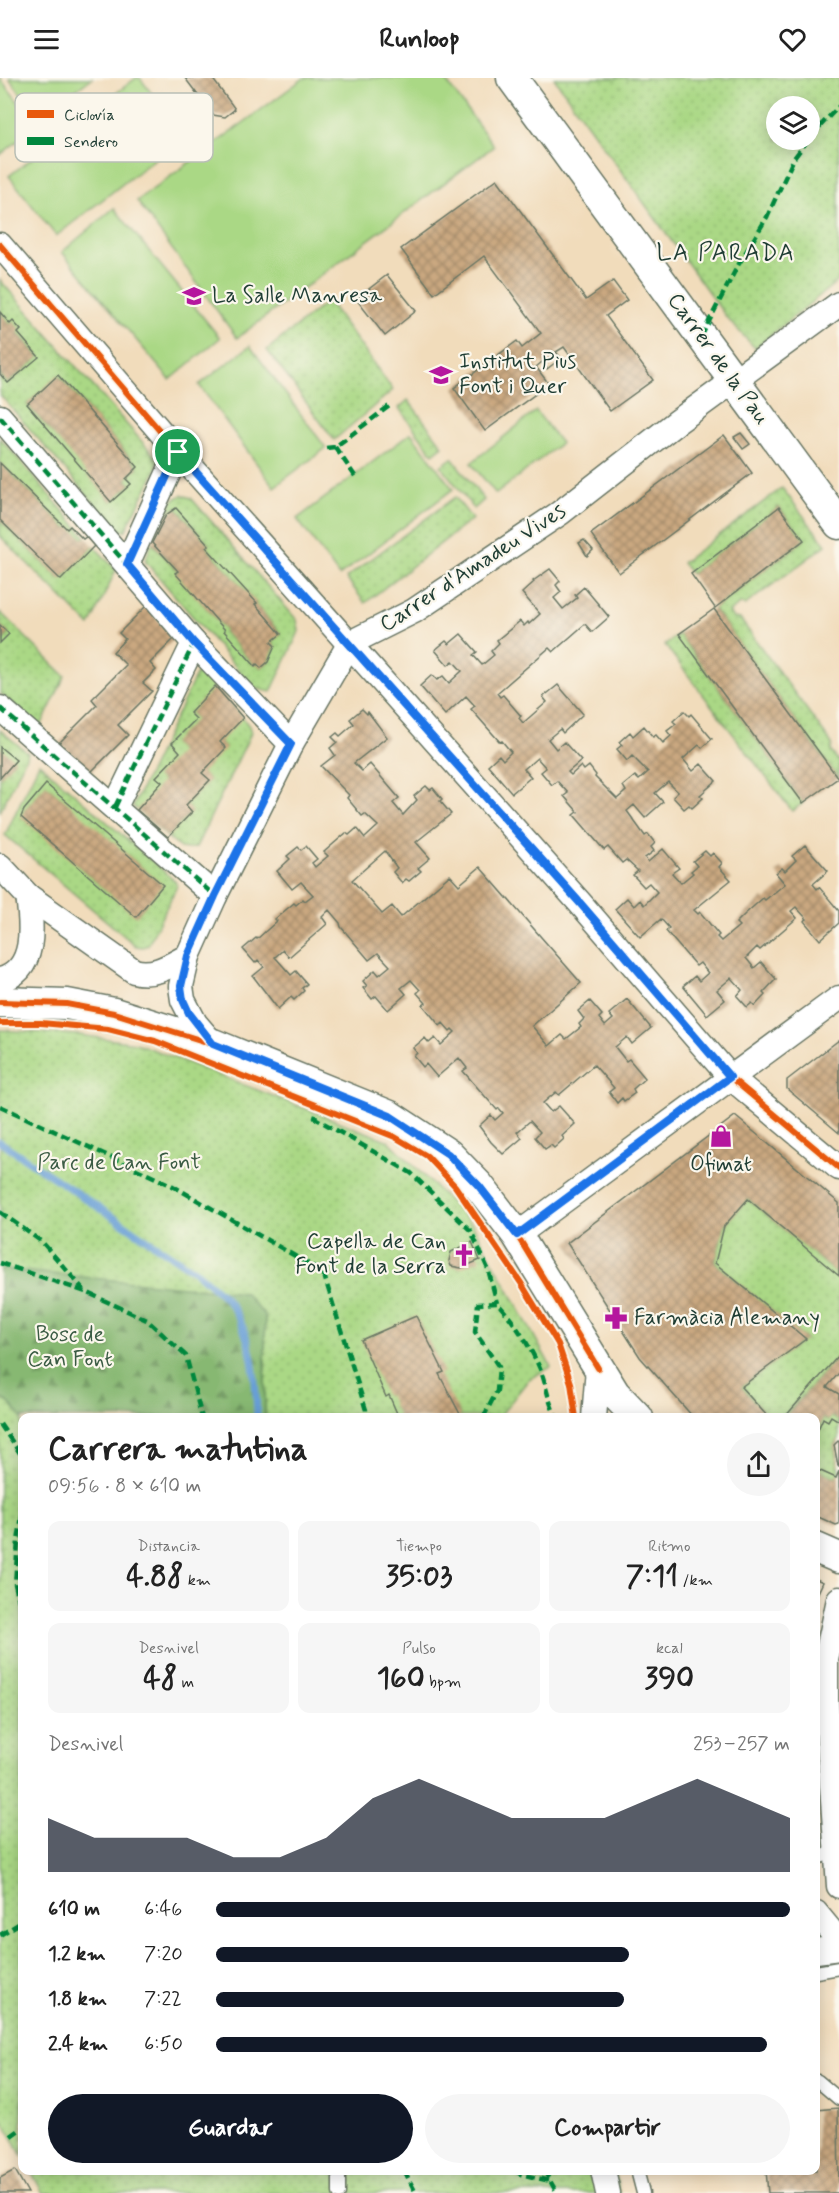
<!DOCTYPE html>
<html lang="es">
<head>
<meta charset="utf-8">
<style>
	body { margin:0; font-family:Mynerve,sans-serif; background:#f6f6f6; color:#222; height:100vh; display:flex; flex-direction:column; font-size:22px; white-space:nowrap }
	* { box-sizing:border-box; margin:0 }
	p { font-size:20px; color:#767676 }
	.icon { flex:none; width:33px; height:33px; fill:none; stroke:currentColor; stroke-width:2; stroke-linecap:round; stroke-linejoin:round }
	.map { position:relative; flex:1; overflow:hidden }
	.side { position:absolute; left:18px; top:1335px; width:802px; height:762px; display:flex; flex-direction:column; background:#fff; border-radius:12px; box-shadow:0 3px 15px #0003 }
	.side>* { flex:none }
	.tools { position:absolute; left:766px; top:18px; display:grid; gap:12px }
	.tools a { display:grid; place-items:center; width:54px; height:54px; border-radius:50%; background:#fff; box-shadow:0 3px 15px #0003; font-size:30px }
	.pin { position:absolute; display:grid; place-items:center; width:51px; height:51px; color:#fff; margin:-26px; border:3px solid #fff; border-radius:50%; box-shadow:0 2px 6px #0007 }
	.round { display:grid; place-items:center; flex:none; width:63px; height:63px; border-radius:32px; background:#f6f6f6 }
	.overview { display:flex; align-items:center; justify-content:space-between; height:102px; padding:0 30px }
	h1 { font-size:33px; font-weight:700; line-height:45px }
	.stats { display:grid; grid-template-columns:repeat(3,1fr); gap:9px; height:102px; padding:6px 30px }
	.stats div { display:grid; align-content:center; border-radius:12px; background:#f6f6f6; text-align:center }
	.stats b { font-size:30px; font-weight:700 }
	.stats small { font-size:16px; font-weight:400 }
	.stats p { font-size:16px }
	.chart { height:168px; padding:12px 30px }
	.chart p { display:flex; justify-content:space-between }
	.chart svg { width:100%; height:108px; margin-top:6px; fill:#111827; opacity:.7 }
	.cta { display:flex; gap:12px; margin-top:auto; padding:12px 30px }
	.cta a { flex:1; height:69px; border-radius:36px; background:#111827; color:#fff; font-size:24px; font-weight:700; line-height:69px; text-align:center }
	.cta a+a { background:#f6f6f6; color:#222 }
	ul { padding:0 30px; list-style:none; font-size:20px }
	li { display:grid; grid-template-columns:96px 72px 1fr; align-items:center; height:45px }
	li i { height:15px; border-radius:8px; background:#111827 }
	header { display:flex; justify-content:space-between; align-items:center; height:78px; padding:0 30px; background:#fff; font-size:27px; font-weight:700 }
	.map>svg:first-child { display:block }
	.green { fill:url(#green-dots); stroke:#648a5c; stroke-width:1.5; fill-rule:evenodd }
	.forest { fill:url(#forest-firs); stroke:#537a53; stroke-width:1.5 }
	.pitch { fill:#aad885; stroke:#648a5c; stroke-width:1.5 }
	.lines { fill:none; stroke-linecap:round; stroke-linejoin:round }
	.stream { stroke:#689fd6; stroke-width:7 }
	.building { fill:url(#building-cross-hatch) }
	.service-casing { stroke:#687563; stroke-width:15 }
	.minor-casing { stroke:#687563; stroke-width:27 }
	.tertiary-casing { stroke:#687563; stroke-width:33 }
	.service { stroke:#fff; stroke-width:12 }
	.minor { stroke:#fff; stroke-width:24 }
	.tertiary { stroke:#fff; stroke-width:30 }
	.quiet { stroke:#00873e; stroke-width:4.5; stroke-dasharray:9 4.5; stroke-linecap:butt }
	.cycleway-casing { stroke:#fbf7ec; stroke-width:10 }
	.cycleway { stroke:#e8590c; stroke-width:6 }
	.route-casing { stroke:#fff; stroke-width:12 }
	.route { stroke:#1a73e8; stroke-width:8 }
	.labels { text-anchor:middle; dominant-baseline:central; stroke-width:4.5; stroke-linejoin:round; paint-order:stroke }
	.poi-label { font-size:22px; fill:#1f3d34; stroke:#fbf7ec; text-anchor:start }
	.street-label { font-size:22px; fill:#1f3d34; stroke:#fbf7ec }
	.park-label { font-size:22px; fill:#3b5c44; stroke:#fbf7ec }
	.neighbourhood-label { font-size:24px; letter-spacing:1.5px; fill:#1f3d34; stroke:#fbf7ec }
	.key { fill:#fbf7ec; stroke:#b9bfb5; stroke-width:1.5 }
	.key-label { font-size:16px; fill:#1f3d34 }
</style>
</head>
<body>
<header><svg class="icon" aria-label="menu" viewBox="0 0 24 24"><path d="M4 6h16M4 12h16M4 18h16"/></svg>Runloop<svg class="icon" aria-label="heart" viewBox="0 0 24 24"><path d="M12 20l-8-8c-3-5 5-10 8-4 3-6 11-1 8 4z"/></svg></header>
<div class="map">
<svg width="839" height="2115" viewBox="0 0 839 2115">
	<defs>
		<pattern id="green-dots" width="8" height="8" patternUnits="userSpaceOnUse" patternTransform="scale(1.5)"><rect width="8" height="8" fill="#aad885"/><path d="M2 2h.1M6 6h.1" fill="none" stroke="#92ba73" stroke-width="1.8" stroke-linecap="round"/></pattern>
		<pattern id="forest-firs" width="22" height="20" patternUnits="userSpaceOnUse" patternTransform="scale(1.5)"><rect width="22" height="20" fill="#87b872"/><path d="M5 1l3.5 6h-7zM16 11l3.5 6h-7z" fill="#6e975e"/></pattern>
		<pattern id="building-cross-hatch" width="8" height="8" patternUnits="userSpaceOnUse" patternTransform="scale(1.5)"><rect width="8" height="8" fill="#caa880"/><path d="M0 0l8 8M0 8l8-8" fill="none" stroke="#a38a6a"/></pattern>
	</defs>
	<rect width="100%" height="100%" fill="#fbf7ec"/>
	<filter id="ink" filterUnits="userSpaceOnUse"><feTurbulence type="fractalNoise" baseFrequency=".0167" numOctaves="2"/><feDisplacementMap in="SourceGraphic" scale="12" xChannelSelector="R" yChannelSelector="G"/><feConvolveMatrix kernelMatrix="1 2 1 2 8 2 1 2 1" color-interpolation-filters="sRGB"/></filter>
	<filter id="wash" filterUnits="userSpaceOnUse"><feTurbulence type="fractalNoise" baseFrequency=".008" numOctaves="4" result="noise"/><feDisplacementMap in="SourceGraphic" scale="24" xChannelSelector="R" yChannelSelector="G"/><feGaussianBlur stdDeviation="1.35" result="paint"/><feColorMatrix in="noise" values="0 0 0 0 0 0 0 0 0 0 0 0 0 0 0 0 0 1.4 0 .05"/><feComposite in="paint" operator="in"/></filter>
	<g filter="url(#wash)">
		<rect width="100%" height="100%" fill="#f1dcbb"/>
		<!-- green -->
		<g class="green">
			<path d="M554 0H839V202L755 270 727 240ZM777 28H810V62H777Z"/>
			<path d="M0 202 158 382 155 394 125 453 116 450 0 317V296L8 305 39 279 18 255 20 252 13 244 10 246 0 234ZM59 298 138 389 126 401 130 407 112 423 27 326Z"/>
			<path d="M328 223 393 312 334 362 267 272Z"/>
			<path d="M408 322 443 368 433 376 399 330Z"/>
			<path d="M0 360 86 459 83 461 70 449 67 451 0 385Z"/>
			<path d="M452 380 484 422 474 431 441 388Z"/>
			<path d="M782 410 826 467 745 527 740 526 729 534 733 540 740 541 832 666 831 673 839 684 838 700 714 531 804 462 779 429 691 496 682 485Z"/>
			<path d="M182 417 191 420 297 542 299 553 297 558 271 614 254 610 145 483 152 465 178 493 225 552 224 554 254 587 257 586 261 590 268 584 275 568 271 564 281 556 255 526 256 525 206 469 209 466 176 430 166 437 173 422Z"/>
			<path d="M455 419 472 441 365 525 346 500Z"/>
			<path d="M0 442 61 502 94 468 116 492 90 548 0 458Z"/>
			<path d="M0 534 65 598 40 650 0 615V565L9 556 0 547Z"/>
			<path d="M679 556 803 725 792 733 665 567Z"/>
			<path d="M201 593 243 640 249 648 251 655 196 769 188 771 180 770 133 728 197 595Z"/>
			<path d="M0 652 28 675 0 734Z"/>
			<path d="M39 685 175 803 177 808 148 867 143 869 136 868 5 757Z"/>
			<path d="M0 952 79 957 136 965 389 1063 473 1147 551 1289 529 1301 499 1339H265V1239L94 1201 0 1191Z"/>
			<path d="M748 1121 839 1198V1277L784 1339H769L741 1309 805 1261 715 1185 724 1148Z"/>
			<path d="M0 1319 10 1326 22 1340V2078L0 2037Z"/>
			<path d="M831 1338 839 1343V1361L834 1367 839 1394 836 1400 816 1391V1356L823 1340 828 1343Z"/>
			<path d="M615 2092 619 2115H43L31 2093Z"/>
		</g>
		<!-- forest -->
		<path class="forest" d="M0 1191 245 1215 265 1238V1339L22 1340 10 1326 0 1319Z"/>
		<!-- pitch -->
		<g class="pitch">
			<path d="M0 0 37 48 0 77Z"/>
			<path d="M9 0H92L39 40Z"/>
			<path d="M136 0H140L184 58 56 158 9 98Z"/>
			<path d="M304 0H444L494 68 237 260 137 123Z"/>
			<path d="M114 130 220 260 170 302 62 174Z"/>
			<path d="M250 268 326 370 274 409 199 307Z"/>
			<path d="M536 333 561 365 496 416 471 385Z"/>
			<path d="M411 355 453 411 339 498 297 441Z"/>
		</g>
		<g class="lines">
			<!-- stream -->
			<path class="stream" d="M0 1064 199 1196C208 1205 219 1213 227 1222 253 1254 256 1301 257 1340"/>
		</g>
		<g id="blocks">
			<!-- building -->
			<g class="building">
				<path d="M185 0H212L235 31 225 39 213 37Z"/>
				<path d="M497 101 586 222 613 203 627 222 606 238 653 302 610 333 564 269 556 274 561 280 547 291 542 284 536 289 549 306 485 353 454 310 517 263 522 270 541 255 484 178 434 216 401 171Z"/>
				<path d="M387 197 416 233 385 258 356 221Z"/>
				<path d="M0 234 10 246 13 243 21 252 18 255 39 279 8 305 0 296Z"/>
				<path d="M58 297 138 389 126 401 131 406 111 424 27 326Z"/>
				<path d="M741 355 750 366 743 371 734 359Z"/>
				<path d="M724 357 752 395 619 495 591 456Z"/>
				<path d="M0 385 67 451 70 448 83 461 86 459 94 468 61 502 0 442Z"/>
				<path d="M779 429 804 462 715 530 691 496Z"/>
				<path d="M176 430 209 467 206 469 257 525 255 526 281 556 271 564 275 568 268 584 261 590 257 586 255 588 224 553 225 552 175 495 178 493 152 465 166 437Z"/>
				<path d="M584 462 593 472 587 478 579 465Z"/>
				<path d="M550 491 560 503 556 507 561 514 554 520 563 531 577 520 575 517 584 509 609 539 592 554 585 546 553 574 549 570 497 615 500 619 503 617 521 638 519 640 523 645 547 624 543 619 558 607 583 636 563 655 560 651 548 661 556 671 564 664 581 683 568 694 571 697 581 688 584 692 589 688 596 697 595 699 617 721 626 713 623 708 635 698 639 702 648 694 632 678 627 683 617 671 622 667 619 664 630 654 633 658 644 648 653 659 656 657 663 665 671 658 667 653 676 646 673 643 684 633 689 638 691 636 712 661 702 670 699 667 683 681 693 693 701 686 716 703 700 717 703 720 692 730 689 727 684 731 673 719 678 714 668 704 655 715 663 724 645 740 634 727 627 733 645 758 648 756 655 765 651 769 654 773 645 780 648 784 663 771 679 790 672 795 681 805 693 795 691 793 697 788 693 783 705 773 710 778 713 775 722 785 719 789 731 802 694 832 698 836 700 834 719 857 717 859 721 863 739 848 736 845 745 836 763 820 765 822 785 806 776 795 782 790 785 793 796 782 792 778 805 767 828 793 813 806 817 811 819 809 839 833V845L820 862 804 843 807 841 796 829 791 833 797 840 760 872 757 869 746 880 754 890 761 884 776 901 763 915 765 917 755 928 752 925 747 929 737 918 742 912 731 900 717 912 725 922 707 937 683 908 695 898 699 903 708 895 700 885 696 888 666 853 669 850 661 841 640 859 615 831 627 820 634 828 640 822 644 827 657 814 649 805 644 809 633 797 638 793 626 782 622 785 608 769 604 772 574 737 578 734 564 718 568 715 557 703 552 707 541 694 546 690 537 680 524 691 531 699 512 715 488 687 499 677 503 682 511 674 502 663 500 664 471 631 475 628 466 618 445 637 420 608 432 597 437 602 443 598 449 605 462 593 453 583 448 587 435 572 446 563 449 566 461 556 477 574 473 577 482 587 494 577 491 573 499 565 497 562 520 543 524 548 528 544 529 546 540 536 522 515 534 504 533 503Z"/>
				<path d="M146 528 174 561 150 585 156 592 143 605 152 613 118 647 128 657 91 694 59 665 97 627 92 621 126 587 113 574 125 561 119 555Z"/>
				<path d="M714 531 838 700 803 725 679 556Z"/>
				<path d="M0 547 9 556 0 565Z"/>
				<path d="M215 608 243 640 220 664 226 670 202 695 210 702 186 727 192 734 168 759 137 732 162 704 156 699 180 674 172 665 196 641 190 635Z"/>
				<path d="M362 631 367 636 368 634 387 659 354 685 362 693 370 686 399 720 393 725 403 737 417 722 414 718 426 708 430 712 433 710 442 721 440 723 451 736 416 764 430 780 418 790 421 793 409 803 406 801 402 805 393 794 397 790 385 773 352 802 382 836 392 828 401 839 450 797 459 807 480 789 581 905 532 948 549 968 562 957 566 961 581 949 579 946 584 941 578 933 590 923 602 937 599 940 605 948 613 941 609 936 627 921 651 950 632 966 627 959 615 969 626 983 629 981 645 1000 633 1011 635 1015 624 1023 622 1020 617 1025 609 1014 614 1010 594 987 559 1017 556 1014 543 1025 551 1034 559 1028 575 1046 562 1058 564 1061 554 1070 551 1067 545 1071 535 1059 540 1054 530 1043 517 1054 522 1060 503 1076 491 1064 479 1048 491 1037 495 1042 503 1035 499 1030 497 1032 463 993 467 990 459 980 437 999 426 986 423 989 414 978 417 975 413 970 425 960 429 965 435 960 441 967 455 954 452 951 450 953 443 945 440 948 423 927 426 925 417 915 420 912 411 902 401 910 406 916 388 932 376 918 372 921 363 910 367 908 363 903 375 892 379 897 390 888 378 875 369 882 341 849 340 845 329 832 322 839 327 846 289 879 283 872 275 879 291 897 296 893 307 906 302 910 304 913 294 922 291 919 278 931 253 898 264 889 258 882 255 885 243 871 256 860 257 861 277 843 275 841 294 825 296 827 303 821 305 823 313 817 301 804 292 811 277 793 290 781 287 778 298 769 301 772 306 768 317 781 312 785 315 789 328 778 324 774 346 755 349 757 357 750 365 760 378 748 365 736 362 738 347 720 349 717 321 688 335 677 330 670 337 664 332 659 337 655 340 658 354 646 350 641Z"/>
				<path d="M0 669 16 682 0 700Z"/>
				<path d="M46 706 163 807 136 839 21 739 24 732Z"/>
				<path d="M839 962V1055L787 1011V1002Z"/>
				<path d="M735 1038 839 1125V1198L748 1121 724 1148 715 1185 806 1261 741 1309 769 1340H694L640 1279 567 1165Z"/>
				<path d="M472 1164 480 1182 461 1190 451 1188 449 1183 451 1174Z"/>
				<path d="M416 1238 444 1294 439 1296 461 1338 457 1340H399L389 1317 386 1319 361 1262Z"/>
				<path d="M839 1277V1295L827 1309 839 1316V1343L831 1338 828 1343 823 1340 816 1356V1340H784Z"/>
				<path d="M839 1362V1388H838L834 1367Z"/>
				<path d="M816 1391 836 1400 839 1393V1446L836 1447 816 1438Z"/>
				<path d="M816 1501 823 1504 816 1519Z"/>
				<path d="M838 2030 839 2115H768L766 2092H816V2032Z"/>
				<path d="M15 2092 28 2115H0V2100Z"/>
			</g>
		</g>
	</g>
	<g filter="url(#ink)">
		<use href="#blocks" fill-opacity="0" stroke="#687563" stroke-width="1.5"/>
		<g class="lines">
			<!-- service casing -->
			<g class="service-casing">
				<g id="service">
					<path d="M816 1781 836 1772"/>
					<path d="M816 1894 839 1890"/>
					<path d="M818 2003 839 2021"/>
					<path d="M339 2092V2115"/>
					<path d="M637 2092 643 2115"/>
				</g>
			</g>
			<!-- minor casing -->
			<g class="minor-casing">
				<g id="minor">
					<path d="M0 167 178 374 580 825 730 999 839 1090"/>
					<path d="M0 339 194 565 291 666"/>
					<path d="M127 486 178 374"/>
					<path d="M0 630 215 818"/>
					<path d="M115 729 194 565"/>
					<path d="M0 788 28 818 134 893C154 899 171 887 188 878"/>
					<path d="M0 902C37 893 32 847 28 818"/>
					<path d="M213 966 195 945 183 922 181 908 188 878 215 818 291 666 350 565 414 533 560 435 677 344 839 226"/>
					<path d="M517 1157 839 920"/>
					<path d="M594 1340 598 1290"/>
					<path d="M839 1521 826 1582V1622L839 1808"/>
					<path d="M816 1835 839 1863"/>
					<path d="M816 1873 839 1870"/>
					<path d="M603 2092 608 2115"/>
				</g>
			</g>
			<!-- tertiary casing -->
			<g class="tertiary-casing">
				<g id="tertiary">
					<path d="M512 0 839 446"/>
					<path d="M0 924 67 926 114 935 213 966 390 1038 448 1076 479 1108 517 1157 615 1316 638 1340"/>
					<path d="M816 1470 839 1480"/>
				</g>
			</g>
			<!-- service -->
			<use href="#service" class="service"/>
			<!-- minor -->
			<use href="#minor" class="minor"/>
			<!-- tertiary -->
			<use href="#tertiary" class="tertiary"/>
			<!-- quiet -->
			<g class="quiet">
				<path d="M810 59 839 28"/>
				<path d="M701 259 737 189 767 139 794 80 808 62"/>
				<path d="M0 339 194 565 291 666"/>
				<path d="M335 369 355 398"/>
				<path d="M326 370 335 369 392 326"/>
				<path d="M127 486 178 374"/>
				<path d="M0 630 215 818"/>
				<path d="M115 729 194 565"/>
				<path d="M320 1024 315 1040 411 1095 471 1153 488 1191 497 1225"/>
				<path d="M0 1028 171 1107 323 1194 366 1332V1340"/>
				<path d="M0 1134 42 1164 84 1212"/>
				<path d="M0 1185 86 1214 147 1242 186 1278 202 1340"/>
				<path d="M483 1340 497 1313 499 1289 475 1254 478 1226 497 1225C513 1241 534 1274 542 1296 547 1311 549 1326 557 1340"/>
				<path d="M0 1346 22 1378"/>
				<path d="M22 1438 18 1463 15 1506 22 1536"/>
				<path d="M0 1857 22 1844"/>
				<path d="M11 2058 22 2050"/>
				<path d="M404 2092 416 2115"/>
				<path d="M514 2092 520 2096 550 2103"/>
				<path d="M544 2092 557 2115"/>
			</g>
			<!-- cycleway casing -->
			<g class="cycleway-casing">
				<g id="cycleway">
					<path d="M0 167 178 374 580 825 730 999 839 1090"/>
					<path d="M0 924 67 926 114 935 213 966 390 1038 448 1076 479 1108 517 1157 598 1290"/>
					<path d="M0 945H41L108 951 155 963 395 1059 427 1078 455 1108 521 1205 558 1266 571 1305 576 1340"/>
				</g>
			</g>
			<!-- cycleway -->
			<use href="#cycleway" class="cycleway"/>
		</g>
	</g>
	<g class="lines" filter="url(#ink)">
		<!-- route casing -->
		<g class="route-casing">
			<path id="route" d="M178 374 580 825 730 999 517 1157 479 1108 448 1076 390 1038 213 966 189 935 183 922 181 908 188 878 215 818 291 666 194 565 127 486Z"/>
		</g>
		<!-- route -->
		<use href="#route" class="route"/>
	</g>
	<!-- icons -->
	<defs>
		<g id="school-bare" transform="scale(1.8)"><path d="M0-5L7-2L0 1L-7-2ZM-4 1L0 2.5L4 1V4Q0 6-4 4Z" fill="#b5179e" stroke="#fbf7ec" stroke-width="2.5" paint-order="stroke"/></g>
		<g id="shop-bare" transform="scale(1.8)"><path d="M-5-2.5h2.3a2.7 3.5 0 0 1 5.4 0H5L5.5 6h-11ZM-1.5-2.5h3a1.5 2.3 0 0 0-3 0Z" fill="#b5179e" stroke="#fbf7ec" stroke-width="2.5" paint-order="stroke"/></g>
		<g id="church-bare" transform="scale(1.8)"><path d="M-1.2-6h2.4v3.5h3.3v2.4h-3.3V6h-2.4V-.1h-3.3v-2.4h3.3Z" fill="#b5179e" stroke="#fbf7ec" stroke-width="2.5" paint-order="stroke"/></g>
		<g id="pharmacy-bare" transform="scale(1.8)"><path d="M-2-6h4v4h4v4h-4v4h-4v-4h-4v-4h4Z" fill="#b5179e" stroke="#fbf7ec" stroke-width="2.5" paint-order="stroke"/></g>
	</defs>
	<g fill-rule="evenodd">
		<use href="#school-bare" x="194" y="218"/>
		<use href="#school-bare" x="441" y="297"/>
		<use href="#shop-bare" x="721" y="1058"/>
		<use href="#church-bare" x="464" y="1177"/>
		<use href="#pharmacy-bare" x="616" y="1240"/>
	</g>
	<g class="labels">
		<!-- poi labels -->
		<g class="poi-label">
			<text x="212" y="218">La Salle Manresa</text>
			<text x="459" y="284">Institut Pius<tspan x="459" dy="25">Font i Quer</tspan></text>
			<text x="721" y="1087" text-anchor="middle">Ofimat</text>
			<text x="446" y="1164" text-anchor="end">Capella de Can<tspan x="446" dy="25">Font de la Serra</tspan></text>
			<text x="634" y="1240">Farmàcia Alemany</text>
		</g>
		<!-- street labels -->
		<g class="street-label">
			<text transform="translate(718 281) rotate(54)">Carrer de la Pau</text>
			<text transform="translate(473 490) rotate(-33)">Carrer d'Amadeu Vives</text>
		</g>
		<!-- park labels -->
		<g class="park-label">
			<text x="119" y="1085">Parc de Can Font</text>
			<text x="70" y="1257">Bosc de<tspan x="70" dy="25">Can Font</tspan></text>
		</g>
		<!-- neighbourhood labels -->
		<g class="neighbourhood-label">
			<text x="726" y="175">LA PARADA</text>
		</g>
	</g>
	<!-- legend -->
	<rect x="15" y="15" width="198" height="69" rx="9" class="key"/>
	<rect x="27" y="32" width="27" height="8" fill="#e8590c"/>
	<rect x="27" y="59" width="27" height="8" fill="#00873e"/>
	<g class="key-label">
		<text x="64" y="42">Ciclovía</text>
		<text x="64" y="69">Sendero</text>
	</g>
</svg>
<div class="tools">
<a><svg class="icon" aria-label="layers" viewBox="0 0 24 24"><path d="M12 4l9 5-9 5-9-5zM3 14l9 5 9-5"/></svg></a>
</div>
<div class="pin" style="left:178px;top:374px;background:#1e9e55"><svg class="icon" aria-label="arrive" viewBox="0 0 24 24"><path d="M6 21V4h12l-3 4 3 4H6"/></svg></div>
<section class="side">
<div class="overview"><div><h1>Carrera matutina</h1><p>09:56 · 8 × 610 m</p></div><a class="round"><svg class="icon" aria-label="share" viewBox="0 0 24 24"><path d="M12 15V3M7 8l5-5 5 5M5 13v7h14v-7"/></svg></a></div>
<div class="stats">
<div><p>Distancia</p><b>4.88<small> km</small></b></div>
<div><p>Tiempo</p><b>35:03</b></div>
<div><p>Ritmo</p><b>7:11<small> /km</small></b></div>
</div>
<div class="stats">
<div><p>Desnivel</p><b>48<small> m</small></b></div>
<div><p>Pulso</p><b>160<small> bpm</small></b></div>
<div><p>kcal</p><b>390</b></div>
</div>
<div class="chart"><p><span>Desnivel</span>253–257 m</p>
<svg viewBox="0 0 160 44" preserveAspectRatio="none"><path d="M0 44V22L10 30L20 30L30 30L40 38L50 38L60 30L70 14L80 6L90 14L100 22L110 22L120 22L130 14L140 6L150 14L160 22V44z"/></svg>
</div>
<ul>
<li><b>610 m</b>6:46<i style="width:100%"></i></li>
<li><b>1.2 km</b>7:20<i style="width:72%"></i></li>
<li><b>1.8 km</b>7:22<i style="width:71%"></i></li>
<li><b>2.4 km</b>6:50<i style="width:96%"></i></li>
</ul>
<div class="cta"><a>Guardar</a><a>Compartir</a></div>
</section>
</div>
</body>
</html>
